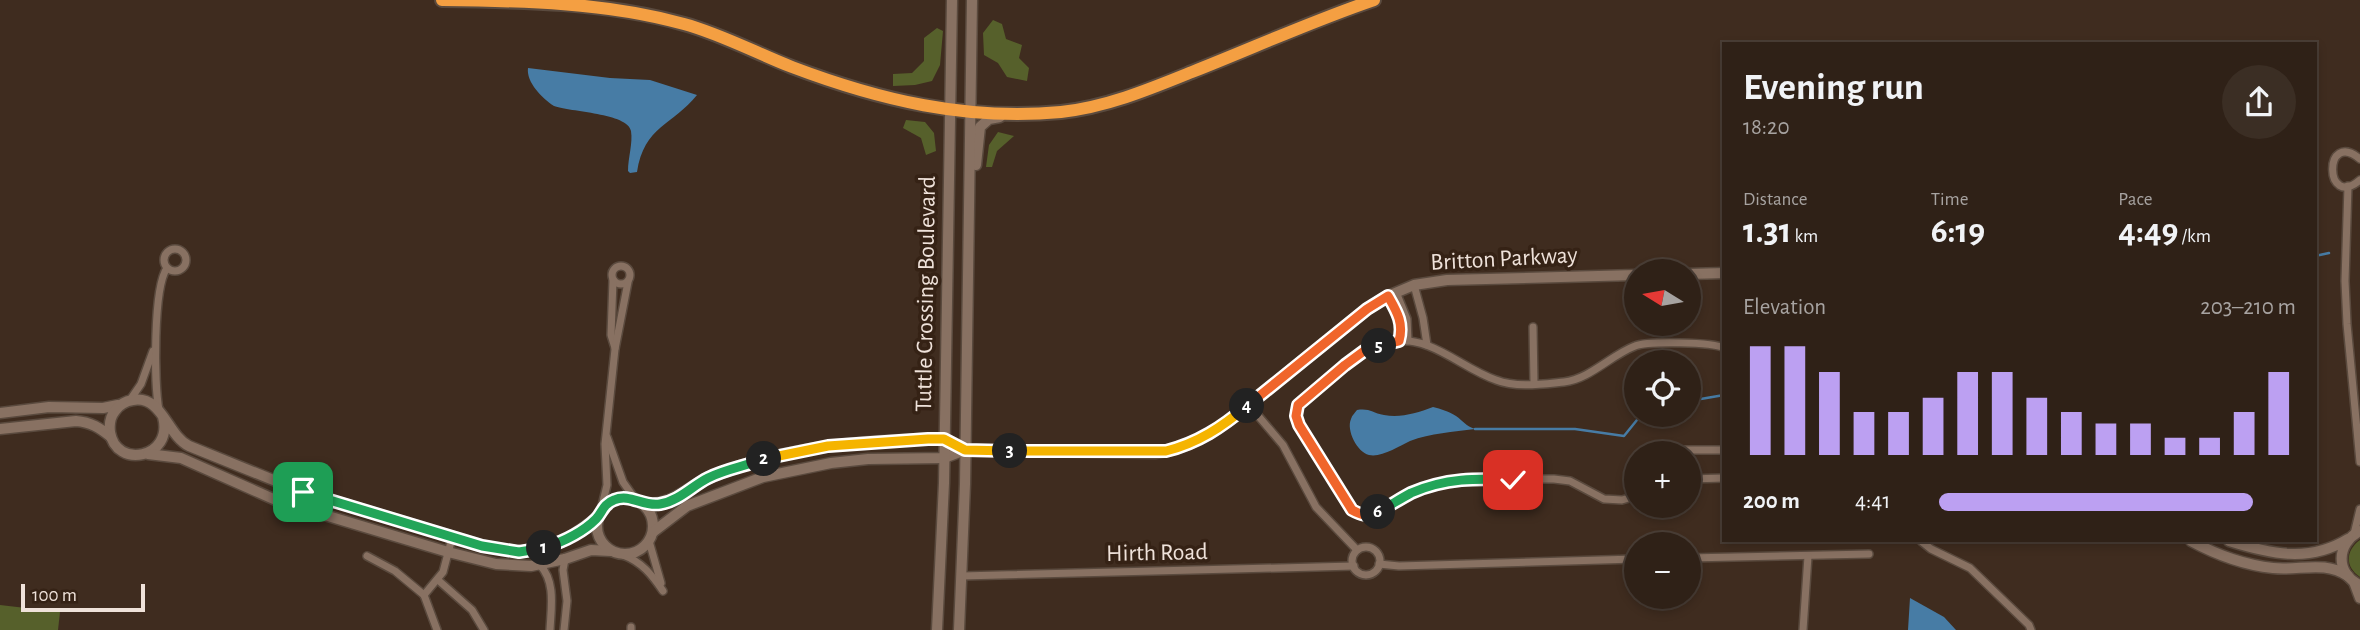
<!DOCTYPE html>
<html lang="en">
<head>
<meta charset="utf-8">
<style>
	body { margin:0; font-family:"Alegreya Sans",sans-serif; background:#3b2e24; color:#f1f3f6; height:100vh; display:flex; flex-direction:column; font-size:26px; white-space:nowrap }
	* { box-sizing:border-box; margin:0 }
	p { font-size:23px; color:#a7a3a1 }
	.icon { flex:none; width:38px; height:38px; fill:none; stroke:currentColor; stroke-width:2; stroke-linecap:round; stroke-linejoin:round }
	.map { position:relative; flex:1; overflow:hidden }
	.drawer { position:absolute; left:1722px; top:42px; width:595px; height:500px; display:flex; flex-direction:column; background:#2f2117; border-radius:0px; box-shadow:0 4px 10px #0003,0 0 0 2px #4a3e36 }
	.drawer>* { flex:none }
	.needle { width:46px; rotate:281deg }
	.controls { position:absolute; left:1624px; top:259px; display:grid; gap:14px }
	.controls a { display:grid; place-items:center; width:77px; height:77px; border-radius:50%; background:#2f2117; box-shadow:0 4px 10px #0003,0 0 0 2px #4a3e36; font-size:35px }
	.scale { position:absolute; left:21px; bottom:18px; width:124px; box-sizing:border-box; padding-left:7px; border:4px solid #efe2da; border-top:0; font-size:19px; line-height:24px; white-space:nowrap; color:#efe2da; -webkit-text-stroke:5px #352215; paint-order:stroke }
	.pin { position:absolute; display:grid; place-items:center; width:60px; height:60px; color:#fff; margin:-30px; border-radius:14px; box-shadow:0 4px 10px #0006 }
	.km { position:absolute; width:35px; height:35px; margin:-18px; border-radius:50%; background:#222; color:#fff; font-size:19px; line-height:35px; text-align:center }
	.round { display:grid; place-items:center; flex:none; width:74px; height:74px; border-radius:37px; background:#3b2e24 }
	.overview { display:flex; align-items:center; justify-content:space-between; height:119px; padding:0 21px }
	h1 { font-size:38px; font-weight:700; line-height:52px }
	.stats { display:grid; grid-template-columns:repeat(3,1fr); gap:10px; height:119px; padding:7px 21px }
	.stats div { display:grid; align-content:center }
	.stats b { font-size:35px; font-weight:700 }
	.stats small { font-size:19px; font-weight:400 }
	.stats p { font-size:19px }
	.chart { height:196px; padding:14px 21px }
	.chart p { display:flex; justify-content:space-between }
	.chart svg { width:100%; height:126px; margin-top:7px; stroke:#bca0f2; stroke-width:6 }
	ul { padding:0 21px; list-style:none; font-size:23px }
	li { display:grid; grid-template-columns:112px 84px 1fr; align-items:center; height:52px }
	li i { height:18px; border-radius:9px; background:#bca0f2 }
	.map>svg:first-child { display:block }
	.green { fill:#56602b }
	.water { fill:#477ca5 }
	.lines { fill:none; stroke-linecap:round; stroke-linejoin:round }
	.stream { stroke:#477ca5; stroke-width:2.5 }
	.street-casing { stroke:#5a4a3e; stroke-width:10 }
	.secondary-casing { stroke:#5a4a3e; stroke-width:13 }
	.highway-casing { stroke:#5a4a3e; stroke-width:16 }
	.street { stroke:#887162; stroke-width:7 }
	.secondary { stroke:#887162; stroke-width:10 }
	.highway { stroke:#f49f42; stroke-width:12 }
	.split-1-casing { stroke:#fff; stroke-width:14 }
	.split-2-casing { stroke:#fff; stroke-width:14 }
	.split-3-casing { stroke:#fff; stroke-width:14 }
	.split-4-casing { stroke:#fff; stroke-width:14 }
	.split-5-casing { stroke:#fff; stroke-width:14 }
	.split-6-casing { stroke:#fff; stroke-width:14 }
	.split-7-casing { stroke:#fff; stroke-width:14 }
	.split-1 { stroke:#22a559; stroke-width:9 }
	.split-2 { stroke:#22a559; stroke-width:9 }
	.split-3 { stroke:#f5b400; stroke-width:9 }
	.split-4 { stroke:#f5b400; stroke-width:9 }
	.split-5 { stroke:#f0652b; stroke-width:9 }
	.split-6 { stroke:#f0652b; stroke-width:9 }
	.split-7 { stroke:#22a559; stroke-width:9 }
	.labels { text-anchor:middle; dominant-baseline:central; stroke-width:7; stroke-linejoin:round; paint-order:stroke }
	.street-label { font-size:24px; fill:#efe2da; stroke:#352215 }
</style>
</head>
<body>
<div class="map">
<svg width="2360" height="630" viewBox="0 0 2360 630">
	<rect width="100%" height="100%" fill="#3f2c1f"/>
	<!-- green -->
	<g class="green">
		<path d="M993 20 1002 24 1006 39 1022 45 1019 58 1029 68 1027 81 1007 77 998 63 984 55 983 33Z"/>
		<path d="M937 28 943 31 940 65 932 81 915 85 893 86V74L912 73 924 61V38Z"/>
		<path d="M906 120 925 122 934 133 936 151 926 155 921 138 903 128Z"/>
		<path d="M998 132 1014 136 997 151 992 167H986L989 145Z"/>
		<path d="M2360 540V577C2345 567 2345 551 2360 540Z"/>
		<path d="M0 605 60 612 58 630H0Z"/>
	</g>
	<!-- water -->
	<g class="water">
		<path d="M528 68 610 78 650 80 697 95C673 125 644 126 637 172L630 173 628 171C628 158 633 143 631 131 628 113 570 112 554 106 542 98 526 82 528 68Z"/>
		<path d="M1433 407C1441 409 1448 411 1456 416 1463 421 1466 426 1475 429 1453 432 1431 433 1410 441 1399 446 1381 458 1369 455 1357 452 1346 430 1351 419 1352 415 1355 413 1357 410 1370 408 1372 413 1384 415 1401 418 1417 413 1433 407Z"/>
		<path d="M1910 598 1944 617 1956 630H1908Z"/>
	</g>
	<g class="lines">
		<!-- stream -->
		<g class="stream">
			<path d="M2315 256 2329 253"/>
			<path d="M1689 401 1724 395"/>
			<path d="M1475 429H1575L1624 436 1641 415"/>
		</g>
		<!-- street casing -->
		<g class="street-casing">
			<g id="street">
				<path d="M2360 159C2323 128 2324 211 2360 180"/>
				<path d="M2348 186 2345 281 2347 324 2360 462"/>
				<circle cx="175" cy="260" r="11"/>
				<circle cx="621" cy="275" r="9"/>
				<path d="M613 280 611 335 615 348"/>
				<path d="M1414 285 1423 318 1427 345"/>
				<path d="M1396 292 1407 319 1408 341"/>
				<path d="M1388 296 1402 324 1399 341"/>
				<path d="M1533 327 1534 383"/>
				<path d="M130 400 141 384 153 351"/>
				<path d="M1249 405 1283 445 1316 507 1357 550"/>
				<path d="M159 410C154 384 153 288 167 268"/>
				<path d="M607 437 623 482 635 499"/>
				<path d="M1679 453 1681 450H1724"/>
				<path d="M1689 479 1724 478"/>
				<path d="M1636 496 1622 500 1604 499 1570 481 1554 479H1466L1447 481 1412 493 1372 515H1361L1351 510 1345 502 1299 425 1296 416 1298 405C1325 381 1355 347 1393 341 1432 336 1461 368 1496 380 1516 388 1543 384 1564 382 1590 379 1611 355 1635 346 1647 341 1713 342 1724 348"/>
				<path d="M601 510 607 485 605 444 615 349 628 282"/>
				<path d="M2354 534 2360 509"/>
				<path d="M649 541 661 583"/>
				<path d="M1921 541 1931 549 1970 568 2029 625 2031 630"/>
				<circle cx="1366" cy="561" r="14"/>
				<path d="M623 555C642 562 652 575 663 591"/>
				<path d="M367 556 395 571 424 595"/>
				<path d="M1689 558 1869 554"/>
				<path d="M1379 564 1399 566 1636 559"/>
				<path d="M540 565C556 582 551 608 550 630"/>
				<path d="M962 576 1354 566"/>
				<path d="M438 580 472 610 484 630"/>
				<path d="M437 630 424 595 443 572 452 538"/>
				<path d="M564 630 567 601 563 570 565 559"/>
				<path d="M631 630V627"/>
				<path d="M1803 630 1808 556"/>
			</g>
		</g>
		<!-- secondary casing -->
		<g class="secondary-casing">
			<g id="secondary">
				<path d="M976 165 980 127 989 119 1000 117"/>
				<path d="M1689 274 1724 273"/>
				<path d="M0 413 49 407 103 408 118 405"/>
				<path d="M163 417C174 458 116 470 110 432 109 424 110 417 115 411 119 405 126 401 133 400 162 395 167 435 189 446L303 492 483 546 519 552 538 550 566 540 597 518"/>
				<path d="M0 429 76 421C91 422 100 428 111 437"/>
				<path d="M148 454 181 458 278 501 448 552 496 564 531 566 565 559 591 550 611 551"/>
				<circle cx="625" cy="526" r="28"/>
				<path d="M643 504C675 505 684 488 711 477 772 451 838 443 904 440 917 440 934 436 946 440 953 442 959 447 965 450"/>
				<path d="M2360 531C2336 543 2335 574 2360 585"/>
				<path d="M653 532 687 506 763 477 831 463 868 459 944 458 965 450 1155 453C1183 449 1206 438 1228 421L1367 309 1388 296 1414 285 1447 280 1636 275"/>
				<path d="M2191 541C2217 555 2244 565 2273 568 2300 571 2324 560 2348 576"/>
				<path d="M2229 541C2271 554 2309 563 2348 539"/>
				<path d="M2354 582 2360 598"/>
				<path d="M937 630 944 483 952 0"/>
				<path d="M959 630 965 484 972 0"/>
			</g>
		</g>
		<!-- highway casing -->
		<g class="highway-casing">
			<path id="highway" d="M442 0C522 1 606 2 684 24 721 34 756 53 792 67 879 100 967 121 1061 112 1107 107 1150 89 1192 72 1253 48 1312 21 1374 0"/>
		</g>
		<!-- street -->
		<use href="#street" class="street"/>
		<!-- secondary -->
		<use href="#secondary" class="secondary"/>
		<!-- highway -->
		<use href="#highway" class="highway"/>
	</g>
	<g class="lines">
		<!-- split-1 casing -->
		<g class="split-1-casing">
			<path id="split-1" d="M303 492 482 546 519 552 544 548"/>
		</g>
		<!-- split-2 casing -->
		<g class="split-2-casing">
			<path id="split-2" d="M544 548C562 542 582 533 596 519 602 513 603 504 614 500 630 493 643 507 660 504 679 501 692 486 708 478 726 469 746 466 764 459"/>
		</g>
		<!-- split-3 casing -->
		<g class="split-3-casing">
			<path id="split-3" d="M764 459 828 446 928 439H944L965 450 1010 451"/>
		</g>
		<!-- split-4 casing -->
		<g class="split-4-casing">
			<path id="split-4" d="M1010 451H1166C1198 443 1222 427 1247 406"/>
		</g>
		<!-- split-5 casing -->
		<g class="split-5-casing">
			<path id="split-5" d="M1247 406 1367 309 1388 296C1397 312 1404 323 1399 341L1379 346"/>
		</g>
		<!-- split-6 casing -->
		<g class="split-6-casing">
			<path id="split-6" d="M1378 512C1368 517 1361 515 1352 510L1299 425 1296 416 1298 405 1345 365 1364 351 1379 346"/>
		</g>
		<!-- split-7 casing -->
		<g class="split-7-casing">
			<path id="split-7" d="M1378 512C1389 506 1400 499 1411 493 1445 478 1477 478 1513 480"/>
		</g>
		<!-- split-1 -->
		<use href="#split-1" class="split-1"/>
		<!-- split-2 -->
		<use href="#split-2" class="split-2"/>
		<!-- split-3 -->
		<use href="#split-3" class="split-3"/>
		<!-- split-4 -->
		<use href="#split-4" class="split-4"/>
		<!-- split-5 -->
		<use href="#split-5" class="split-5"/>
		<!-- split-6 -->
		<use href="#split-6" class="split-6"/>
		<!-- split-7 -->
		<use href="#split-7" class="split-7"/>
	</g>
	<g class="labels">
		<!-- street labels -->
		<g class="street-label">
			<text transform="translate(1504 259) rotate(-3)">Britton Parkway</text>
			<text transform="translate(926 294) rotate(-89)">Tuttle Crossing Boulevard</text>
			<text transform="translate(1157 553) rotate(-1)">Hirth Road</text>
		</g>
	</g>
</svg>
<div class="controls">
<a><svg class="needle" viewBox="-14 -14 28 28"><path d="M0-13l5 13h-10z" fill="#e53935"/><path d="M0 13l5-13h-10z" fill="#a7a3a1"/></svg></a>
<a><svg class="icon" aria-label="locate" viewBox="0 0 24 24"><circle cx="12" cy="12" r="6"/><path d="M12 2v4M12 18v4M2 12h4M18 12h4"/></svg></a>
<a>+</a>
<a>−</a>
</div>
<div class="scale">100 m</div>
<div class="pin" style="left:303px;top:492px;background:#1e9e55"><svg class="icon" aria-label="arrive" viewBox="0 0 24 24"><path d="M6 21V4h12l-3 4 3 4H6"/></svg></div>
<div class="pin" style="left:1513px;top:480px;background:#d93025"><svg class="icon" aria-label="check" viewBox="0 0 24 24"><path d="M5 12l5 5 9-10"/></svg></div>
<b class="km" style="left:544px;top:548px">1</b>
<b class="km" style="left:764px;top:459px">2</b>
<b class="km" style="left:1010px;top:451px">3</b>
<b class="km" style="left:1247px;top:406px">4</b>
<b class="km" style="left:1379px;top:346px">5</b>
<b class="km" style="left:1378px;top:512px">6</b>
<section class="drawer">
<div class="overview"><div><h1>Evening run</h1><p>18:20</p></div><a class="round"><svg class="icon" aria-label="share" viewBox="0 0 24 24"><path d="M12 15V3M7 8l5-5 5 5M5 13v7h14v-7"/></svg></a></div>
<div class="stats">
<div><p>Distance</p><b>1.31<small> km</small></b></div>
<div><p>Time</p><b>6:19</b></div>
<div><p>Pace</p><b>4:49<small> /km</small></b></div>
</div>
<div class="chart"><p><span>Elevation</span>203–210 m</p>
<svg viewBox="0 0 160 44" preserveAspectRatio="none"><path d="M5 44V6M15 44V6M25 44V15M35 44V29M45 44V29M55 44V24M65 44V15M75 44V15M85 44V24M95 44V29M105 44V33M115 44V33M125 44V38M135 44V38M145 44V29M155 44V15"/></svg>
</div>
<ul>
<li><b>200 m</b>4:41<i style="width:88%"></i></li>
</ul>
</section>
</div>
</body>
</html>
